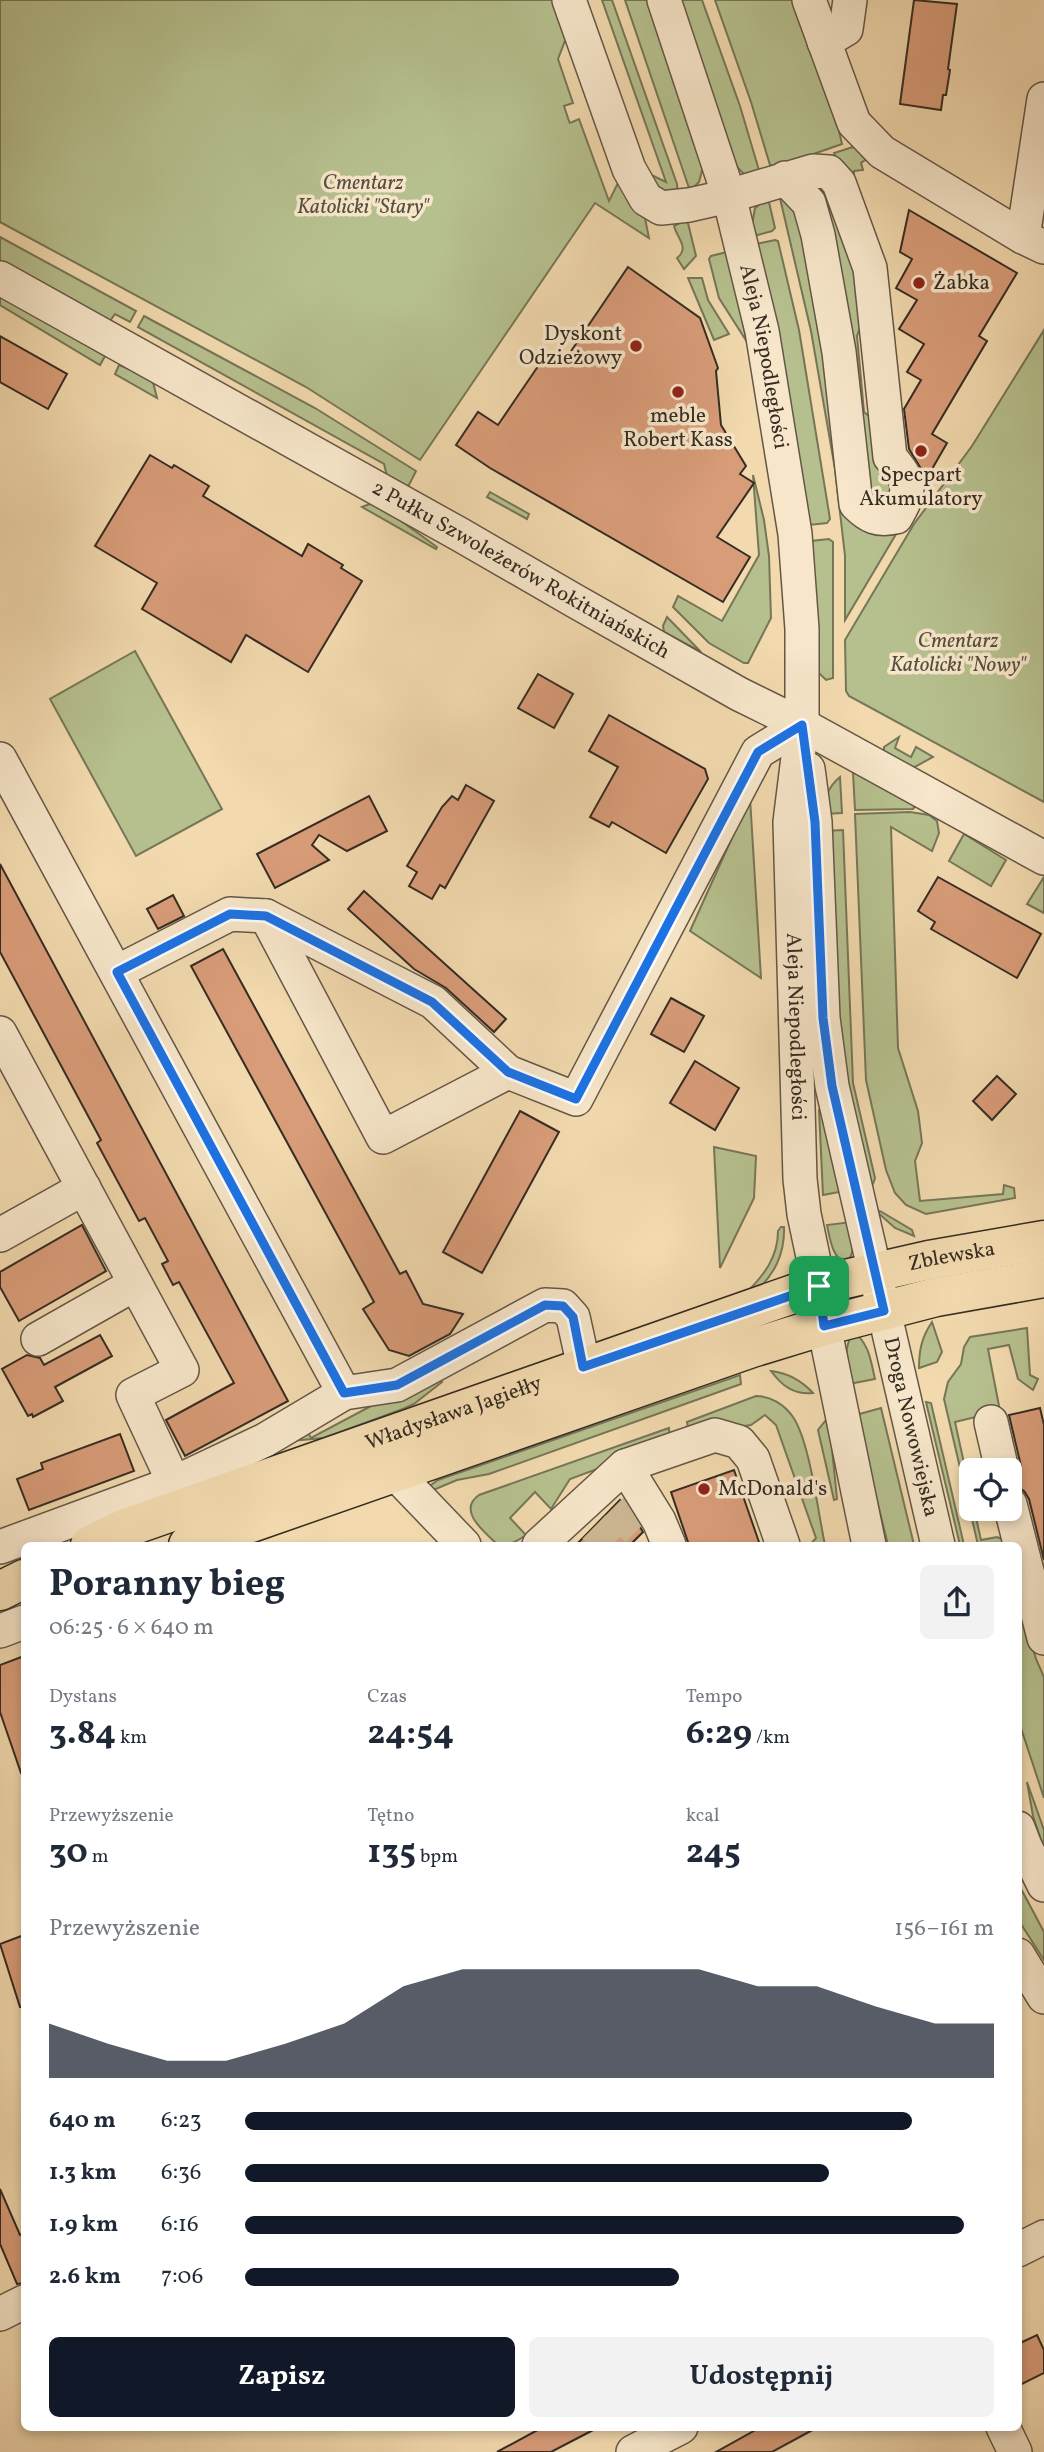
<!DOCTYPE html>
<html lang="pl">
<head>
<meta charset="utf-8">
<style>
	body { margin:0; font-family:Vollkorn,serif; background:#f2f2f3; color:#1f2937; height:100vh; display:flex; flex-direction:column; font-size:26px; white-space:nowrap }
	* { box-sizing:border-box; margin:0 }
	p { font-size:23px; color:#747a83 }
	.icon { flex:none; width:38px; height:38px; fill:none; stroke:currentColor; stroke-width:2; stroke-linecap:round; stroke-linejoin:round }
	.map { position:relative; flex:1; overflow:hidden }
	.details { position:absolute; left:21px; top:1542px; width:1001px; height:889px; display:flex; flex-direction:column; background:#fff; border-radius:10px; box-shadow:0 4px 10px #0003 }
	.details>* { flex:none }
	.buttons { position:absolute; left:959px; top:1458px; display:grid; gap:14px }
	.buttons a { display:grid; place-items:center; width:63px; height:63px; border-radius:10px; background:#fff; box-shadow:0 4px 10px #0003; font-size:35px }
	.pin { position:absolute; display:grid; place-items:center; width:60px; height:60px; color:#fff; margin:-30px; border-radius:14px; box-shadow:0 4px 10px #0006 }
	.round { display:grid; place-items:center; flex:none; width:74px; height:74px; border-radius:10px; background:#f2f2f3 }
	.headline { display:flex; align-items:center; justify-content:space-between; height:119px; padding:0 28px }
	h1 { font-size:38px; font-weight:700; line-height:52px }
	.metrics { display:grid; grid-template-columns:repeat(3,1fr); gap:10px; height:119px; padding:7px 28px }
	.metrics div { display:grid; align-content:center }
	.metrics b { font-size:35px; font-weight:700 }
	.metrics small { font-size:19px; font-weight:400 }
	.metrics p { font-size:19px }
	.chart { height:196px; padding:14px 28px }
	.chart p { display:flex; justify-content:space-between }
	.chart svg { width:100%; height:126px; margin-top:7px; fill:#111827; opacity:.7 }
	.cta { display:flex; gap:14px; margin-top:auto; padding:14px 28px }
	.cta a { flex:1; height:80px; border-radius:10px; background:#111827; color:#fff; font-size:28px; font-weight:700; line-height:80px; text-align:center }
	.cta a+a { background:#f2f2f3; color:#1f2937 }
	ul { padding:0 28px; list-style:none; font-size:23px }
	li { display:grid; grid-template-columns:112px 84px 1fr; align-items:center; height:52px }
	li i { height:18px; border-radius:9px; background:#111827 }
	.map>svg:first-child { display:block }
	.green { fill:#b6c08e; stroke:#767658; stroke-width:2 }
	.building { fill:#d89c78; stroke:#352c23; stroke-width:2 }
	.lines { fill:none; stroke-linecap:round; stroke-linejoin:round }
	.minor-tunnel { stroke:#ccb692; stroke-width:33; stroke-dasharray:33 17; stroke-linecap:butt }
	.minor-casing { stroke:#645746; stroke-width:36 }
	.major-casing { stroke:#352c23; stroke-width:41 }
	.minor { stroke:#f7e6ca; stroke-width:33 }
	.major { stroke:#f2d9ae; stroke-width:38 }
	.route-casing { stroke:#fff; stroke-width:14 }
	.route { stroke:#1a73e8; stroke-width:9 }
	.poi-dot { fill:#8f2418; stroke:#f7e6ca; stroke-width:2.5 }
	.labels { text-anchor:middle; dominant-baseline:central; stroke-width:7; stroke-linejoin:round; paint-order:stroke }
	.park-label { font-size:21px; font-style:italic; fill:#55513e; stroke:#f7e6ca }
	.poi-label { font-size:21px; fill:#352c23; stroke:#f7e6ca; text-anchor:start }
	.street-label { font-size:21px; fill:#352c23; stroke:#f7e6ca }
</style>
</head>
<body>
<div class="map">
<svg width="1044" height="2452" viewBox="0 0 1044 2452">
	<rect width="100%" height="100%" fill="#f2d9ae"/>
	<filter id="stains"><feTurbulence type="fractalNoise" baseFrequency=".00286" numOctaves="4"/><feColorMatrix values="0 0 0 0 .2 0 0 0 0 .09 0 0 0 0 .02 0 0 0 .5 -.17"/></filter>
	<radialGradient id="worn" r=".72"><stop offset=".6" stop-color="#630" stop-opacity="0"/><stop offset="1" stop-color="#630" stop-opacity=".3"/></radialGradient>
	<!-- green -->
	<g class="green">
		<path d="M0 0H556L568 33 558 59 573 103 564 106 569 121 570 123 579 119 609 201 620 179 644 213 649 238 595 203 420 460 306 387 0 222Z"/>
		<path d="M602 0H612L677 184 678 196 661 194 643 171 666 182Z"/>
		<path d="M625 0H647L703 167 699 182 690 191Z"/>
		<path d="M680 0H702L740 106 761 177 745 175 736 166Z"/>
		<path d="M715 0H793L834 109 842 144 776 167 770 165 751 102Z"/>
		<path d="M856 146 868 158 861 163 863 170 854 171V191L852 195 834 153Z"/>
		<path d="M811 184 835 193 866 313 857 336 864 412 876 422 897 490 889 505 869 501Z"/>
		<path d="M779 194 800 205 847 500 905 519 845 620V556L835 469 811 331Z"/>
		<path d="M768 198 775 228 772 231 754 236 752 225 755 208Z"/>
		<path d="M685 220 688 223 696 256 684 269 677 258C690 248 677 238 674 226Z"/>
		<path d="M0 237 136 311 130 322 115 314 110 321 0 263Z"/>
		<path d="M775 240 778 241 799 330 830 519 827 523 809 525 777 328 756 244Z"/>
		<path d="M727 252 747 342 719 298 709 259 711 256Z"/>
		<path d="M688 278H702L708 300 729 334 714 340Z"/>
		<path d="M0 293 105 356 100 365 0 305Z"/>
		<path d="M144 316 315 408 416 471 409 485 402 488 388 480 384 464 138 327Z"/>
		<path d="M1044 330V802L849 696 846 691 845 640 914 524 972 446Z"/>
		<path d="M119 365 152 378 157 398 115 374Z"/>
		<path d="M753 475 764 520 769 556 771 618 748 663H744L709 643 673 607 678 596 722 621 759 555Z"/>
		<path d="M490 492 529 514 527 519 487 497Z"/>
		<path d="M375 502 437 547 436 549 362 507Z"/>
		<path d="M829 539 833 542V678L826 680 818 672 811 541Z"/>
		<path d="M667 617 701 652 664 632 663 626Z"/>
		<path d="M135 651 222 809 136 856 50 699Z"/>
		<path d="M899 737 895 748 911 757 916 747 933 757 911 769 884 754V747Z"/>
		<path d="M853 773 866 774 918 803 913 809 855 810Z"/>
		<path d="M840 777 842 813 824 814C824 798 828 787 840 777Z"/>
		<path d="M750 798 761 978 690 931Z"/>
		<path d="M910 812 929 815 937 821 939 833 932 851 891 827 898 1048 918 1111 922 1143 915 1161 920 1201 1003 1194 1004 1185 1014 1188 1015 1198 926 1214 906 1205 895 1193 886 1170 866 1080 855 814Z"/>
		<path d="M843 830 853 1083 875 1178 873 1184 865 1186 843 1089 825 831Z"/>
		<path d="M964 834 1006 860 991 886 949 861Z"/>
		<path d="M1044 877V913L1027 904Z"/>
		<path d="M822 1106 844 1191 823 1195 819 1110Z"/>
		<path d="M714 1147 756 1156 754 1198 720 1268Z"/>
		<path d="M880 1211 912 1230 914 1236 895 1228 877 1212Z"/>
		<path d="M851 1222C854 1236 856 1253 846 1264 832 1257 830 1239 827 1225Z"/>
		<path d="M781 1227H784C785 1255 774 1274 755 1293L747 1292C764 1275 778 1257 778 1231Z"/>
		<path d="M932 1322 942 1352 937 1362 919 1368C919 1349 922 1337 932 1322Z"/>
		<path d="M1027 1328 1030 1375 1038 1379 1033 1390 1018 1379 1009 1345 988 1349 1000 1411 955 1422 971 1495V1508L974 1509 981 1540 997 1537 1002 1539 1003 1545H978L944 1399 948 1382 961 1364 964 1347 970 1337Z"/>
		<path d="M853 1332C869 1342 871 1362 875 1379L849 1384C846 1365 843 1349 853 1332Z"/>
		<path d="M771 1371C788 1373 801 1380 813 1393 794 1395 782 1386 771 1371Z"/>
		<path d="M740 1375 741 1384 489 1474 457 1480 431 1491V1485L438 1480Z"/>
		<path d="M435 1376 442 1382 414 1404 403 1409 324 1438 290 1441 307 1431 311 1438 371 1406 405 1392Z"/>
		<path d="M756 1396C770 1396 784 1404 793 1417 810 1442 818 1513 825 1545H810L816 1538 776 1425 765 1415 751 1425 689 1434 687 1422Z"/>
		<path d="M926 1402 931 1403 964 1545H960Z"/>
		<path d="M881 1408 914 1545H888L856 1415Z"/>
		<path d="M826 1420 831 1439 837 1499 834 1500 818 1430Z"/>
		<path d="M669 1428 670 1442 570 1479 551 1509 535 1492 510 1518 526 1535C516 1542 510 1545 498 1545 486 1533 456 1511 479 1495Z"/>
		<path d="M1018 1594 1036 1659 1044 1677V1798L1019 1722Z"/>
		<path d="M1027 1782 1044 1830V1849L1033 1816Z"/>
		<path d="M1019 1885 1044 1932V1960L1019 1921Z"/>
	</g>
	<!-- building -->
	<g class="building">
		<path d="M914 0 957 4 948 69 950 70 946 95H943L941 110 900 104Z"/>
		<path d="M909 210 1017 273 979 336 987 341 932 434 947 443 928 476 923 472 909 449 904 409 921 380 907 372 924 344 899 329 917 300 896 288 912 259 900 252Z"/>
		<path d="M628 267 700 318 718 368 716 371 721 425 746 466 740 474 754 483 717 537 750 557 723 602 490 468 456 445 478 412 498 425 545 356 561 366Z"/>
		<path d="M0 336 67 374 48 409 0 382Z"/>
		<path d="M150 455 172 468 174 465 209 486 203 496 302 556 308 544 343 565 341 568 362 581 308 672 246 635 231 662 142 609 157 583 95 546Z"/>
		<path d="M538 674 573 694 554 728 518 708Z"/>
		<path d="M609 715 705 769 708 779 666 853 612 822 609 827 590 817 618 767 589 751Z"/>
		<path d="M466 785 494 801 445 888 440 885 432 899 409 886 417 872 407 866 442 807 452 796 458 800Z"/>
		<path d="M369 796 387 831 347 851 319 835 312 845 329 860 275 888 257 854Z"/>
		<path d="M0 864 288 1401 185 1456 166 1420 234 1383 179 1282 173 1285 162 1264 168 1261 145 1218 139 1221 97 1143 101 1140 0 952Z"/>
		<path d="M938 877 1041 934 1017 978 931 929 935 922 918 911Z"/>
		<path d="M364 891 506 1019 494 1032 446 988 414 969 348 909Z"/>
		<path d="M173 895 184 916 158 929 147 909Z"/>
		<path d="M223 949 400 1274 406 1271 423 1304 463 1314 450 1334 409 1356 389 1350 363 1309 374 1302 191 966Z"/>
		<path d="M671 998 704 1016 684 1052 651 1034Z"/>
		<path d="M695 1061 739 1088 715 1130 670 1103Z"/>
		<path d="M997 1076 1016 1094 992 1120 973 1101Z"/>
		<path d="M520 1111 559 1132 482 1273 443 1252Z"/>
		<path d="M82 1225 106 1271 19 1321 0 1287V1272Z"/>
		<path d="M100 1335 112 1356 55 1387 63 1401 33 1417 32 1414 28 1416 2 1369 27 1355 40 1358 44 1365Z"/>
		<path d="M1040 1408 1044 1425V1560L1029 1499 1024 1491 1017 1487 1021 1466 1009 1415Z"/>
		<path d="M120 1434 134 1471 29 1510 17 1479 43 1469 41 1463Z"/>
		<path d="M734 1470 760 1545H689L671 1492Z"/>
		<path d="M620 1500 629 1509 643 1532 630 1545H576Z"/>
		<path d="M24 1656V1772L21 1773 0 1712V1665Z"/>
		<path d="M24 1935V2006L20 2007 0 1944Z"/>
		<path d="M0 2189 20 2235 24 2233V2283L17 2284 0 2244Z"/>
		<path d="M1037 2335 1044 2350V2373L1018 2386V2344Z"/>
		<path d="M543 2427H599L551 2452H497Z"/>
		<path d="M761 2427H818L772 2452H716Z"/>
	</g>
	<g class="lines">
		<!-- minor-tunnel -->
		<g class="minor-tunnel">
			<path d="M614 1507 641 1534"/>
			<path d="M594 1527 612 1545"/>
		</g>
		<!-- minor casing -->
		<g class="minor-casing">
			<g id="minor">
				<path d="M569 0 629 169 646 199 661 208 689 205 729 196 813 171 829 172 839 183 870 268 890 457C911 481 912 490 896 517 878 521 869 517 856 504L839 352 818 235 809 203 785 178"/>
				<path id="s1" d="M664 0 729 196 762 331 795 534 802 629V725L790 822 800 1179 804 1214 819 1285 824 1326 869 1545"/>
				<path d="M809 0 854 123 882 152 1023 237 1044 247"/>
				<path d="M824 42 846 29 850 0"/>
				<path d="M1023 237 1044 99"/>
				<path id="s2" d="M0 278 459 534 575 601 739 694 802 725 1044 858"/>
				<path d="M0 759 344 1393"/>
				<path id="s3" d="M808 769 815 822 823 1018 832 1086 938 1545"/>
				<path d="M266 916 383 1137 508 1072"/>
				<path d="M117 972 230 914 266 916 433 1002 508 1072 576 1099 758 752 802 725"/>
				<path d="M0 1033 182 1370 133 1395 174 1483"/>
				<path d="M0 1235 84 1188"/>
				<path d="M38 1339 135 1284"/>
				<path d="M991 1422 1002 1470"/>
				<path d="M625 1466 659 1521 669 1545"/>
				<path d="M395 1473 464 1545"/>
				<path d="M1010 1504 1044 1638"/>
				<path d="M539 1545 625 1466 715 1435 739 1442 753 1459 783 1545"/>
				<path d="M0 1547 174 1483 265 1440 344 1393 397 1385 545 1305 563 1306 573 1317 584 1367"/>
				<path d="M0 1631 24 1622"/>
				<path d="M1018 1828 1025 1846 1044 1885"/>
				<path d="M1018 1955 1044 1997"/>
				<path d="M1018 2250 1044 2237"/>
				<path d="M0 2314 24 2302"/>
				<path d="M1003 2427 1015 2452"/>
				<path d="M633 2452 681 2427"/>
			</g>
		</g>
		<!-- major casing -->
		<g class="major-casing">
			<g id="major">
				<path id="s4" d="M90 1545 123 1529 819 1285 929 1260 1044 1240"/>
				<path d="M188 1545 752 1348 824 1326 936 1297 1044 1278"/>
				<path d="M0 1591 24 1579"/>
			</g>
		</g>
		<!-- minor -->
		<use href="#minor" class="minor"/>
		<!-- major -->
		<use href="#major" class="major"/>
	</g>
	<g class="lines">
		<!-- route casing -->
		<g class="route-casing">
			<path id="route" d="M802 725 815 822 823 1018 832 1086 884 1311 824 1326 819 1286 583 1367 573 1317 563 1306 545 1305 397 1385 344 1393 117 972 230 914 266 916 432 1002 508 1072 576 1099 758 752Z"/>
		</g>
		<!-- route -->
		<use href="#route" class="route"/>
	</g>
	<!-- markers -->
	<g class="poi-dot">
		<circle cx="919" cy="283" r="7"/>
		<circle cx="636" cy="346" r="7"/>
		<circle cx="678" cy="392" r="7"/>
		<circle cx="921" cy="451" r="7"/>
		<circle cx="704" cy="1489" r="7"/>
	</g>
	<g class="labels">
		<!-- park labels -->
		<g class="park-label">
			<text x="363" y="183">Cmentarz<tspan x="363" dy="24">Katolicki "Stary"</tspan></text>
			<text x="958" y="641">Cmentarz<tspan x="958" dy="24">Katolicki "Nowy"</tspan></text>
		</g>
		<!-- poi labels -->
		<g class="poi-label">
			<text x="933" y="283">Żabka</text>
			<text x="622" y="334" text-anchor="end">Dyskont<tspan x="622" dy="24">Odzieżowy</tspan></text>
			<text x="678" y="416" text-anchor="middle">meble<tspan x="678" dy="24">Robert Kass</tspan></text>
			<text x="921" y="475" text-anchor="middle">Specpart<tspan x="921" dy="24">Akumulatory</tspan></text>
			<text x="718" y="1489">McDonald's</text>
		</g>
		<!-- street labels -->
		<g class="street-label">
			<text stroke="none"><textPath href="#s1" startOffset="371">Aleja Niepodległości</textPath></text>
			<text stroke="none"><textPath href="#s2" startOffset="597">2 Pułku Szwoleżerów Rokitniańskich</textPath></text>
			<text stroke="none"><textPath href="#s1" startOffset="1045">Aleja Niepodległości</textPath></text>
			<text stroke="none"><textPath href="#s4" startOffset="910">Zblewska</textPath></text>
			<text stroke="none"><textPath href="#s4" startOffset="387">Władysława Jagiełły</textPath></text>
			<text stroke="none"><textPath href="#s3" startOffset="668">Droga Nowowiejska</textPath></text>
		</g>
	</g>
	<rect width="100%" height="100%" filter="url(#stains)"/>
	<rect width="100%" height="100%" fill="url(#worn)"/>
</svg>
<div class="buttons">
<a><svg class="icon" aria-label="locate" viewBox="0 0 24 24"><circle cx="12" cy="12" r="6"/><path d="M12 2v4M12 18v4M2 12h4M18 12h4"/></svg></a>
</div>
<div class="pin" style="left:819px;top:1286px;background:#1e9e55"><svg class="icon" aria-label="arrive" viewBox="0 0 24 24"><path d="M6 21V4h12l-3 4 3 4H6"/></svg></div>
<section class="details">
<div class="headline"><div><h1>Poranny bieg</h1><p>06:25 · 6 × 640 m</p></div><a class="round"><svg class="icon" aria-label="share" viewBox="0 0 24 24"><path d="M12 15V3M7 8l5-5 5 5M5 13v7h14v-7"/></svg></a></div>
<div class="metrics">
<div><p>Dystans</p><b>3.84<small> km</small></b></div>
<div><p>Czas</p><b>24:54</b></div>
<div><p>Tempo</p><b>6:29<small> /km</small></b></div>
</div>
<div class="metrics">
<div><p>Przewyższenie</p><b>30<small> m</small></b></div>
<div><p>Tętno</p><b>135<small> bpm</small></b></div>
<div><p>kcal</p><b>245</b></div>
</div>
<div class="chart"><p><span>Przewyższenie</span>156–161 m</p>
<svg viewBox="0 0 160 44" preserveAspectRatio="none"><path d="M0 44V25L10 32L20 38L30 38L40 32L50 25L60 12L70 6L80 6L90 6L100 6L110 6L120 12L130 12L140 19L150 25L160 25V44z"/></svg>
</div>
<ul>
<li><b>640 m</b>6:23<i style="width:89%"></i></li>
<li><b>1.3 km</b>6:36<i style="width:78%"></i></li>
<li><b>1.9 km</b>6:16<i style="width:96%"></i></li>
<li><b>2.6 km</b>7:06<i style="width:58%"></i></li>
</ul>
<div class="cta"><a>Zapisz</a><a>Udostępnij</a></div>
</section>
</div>
</body>
</html>
